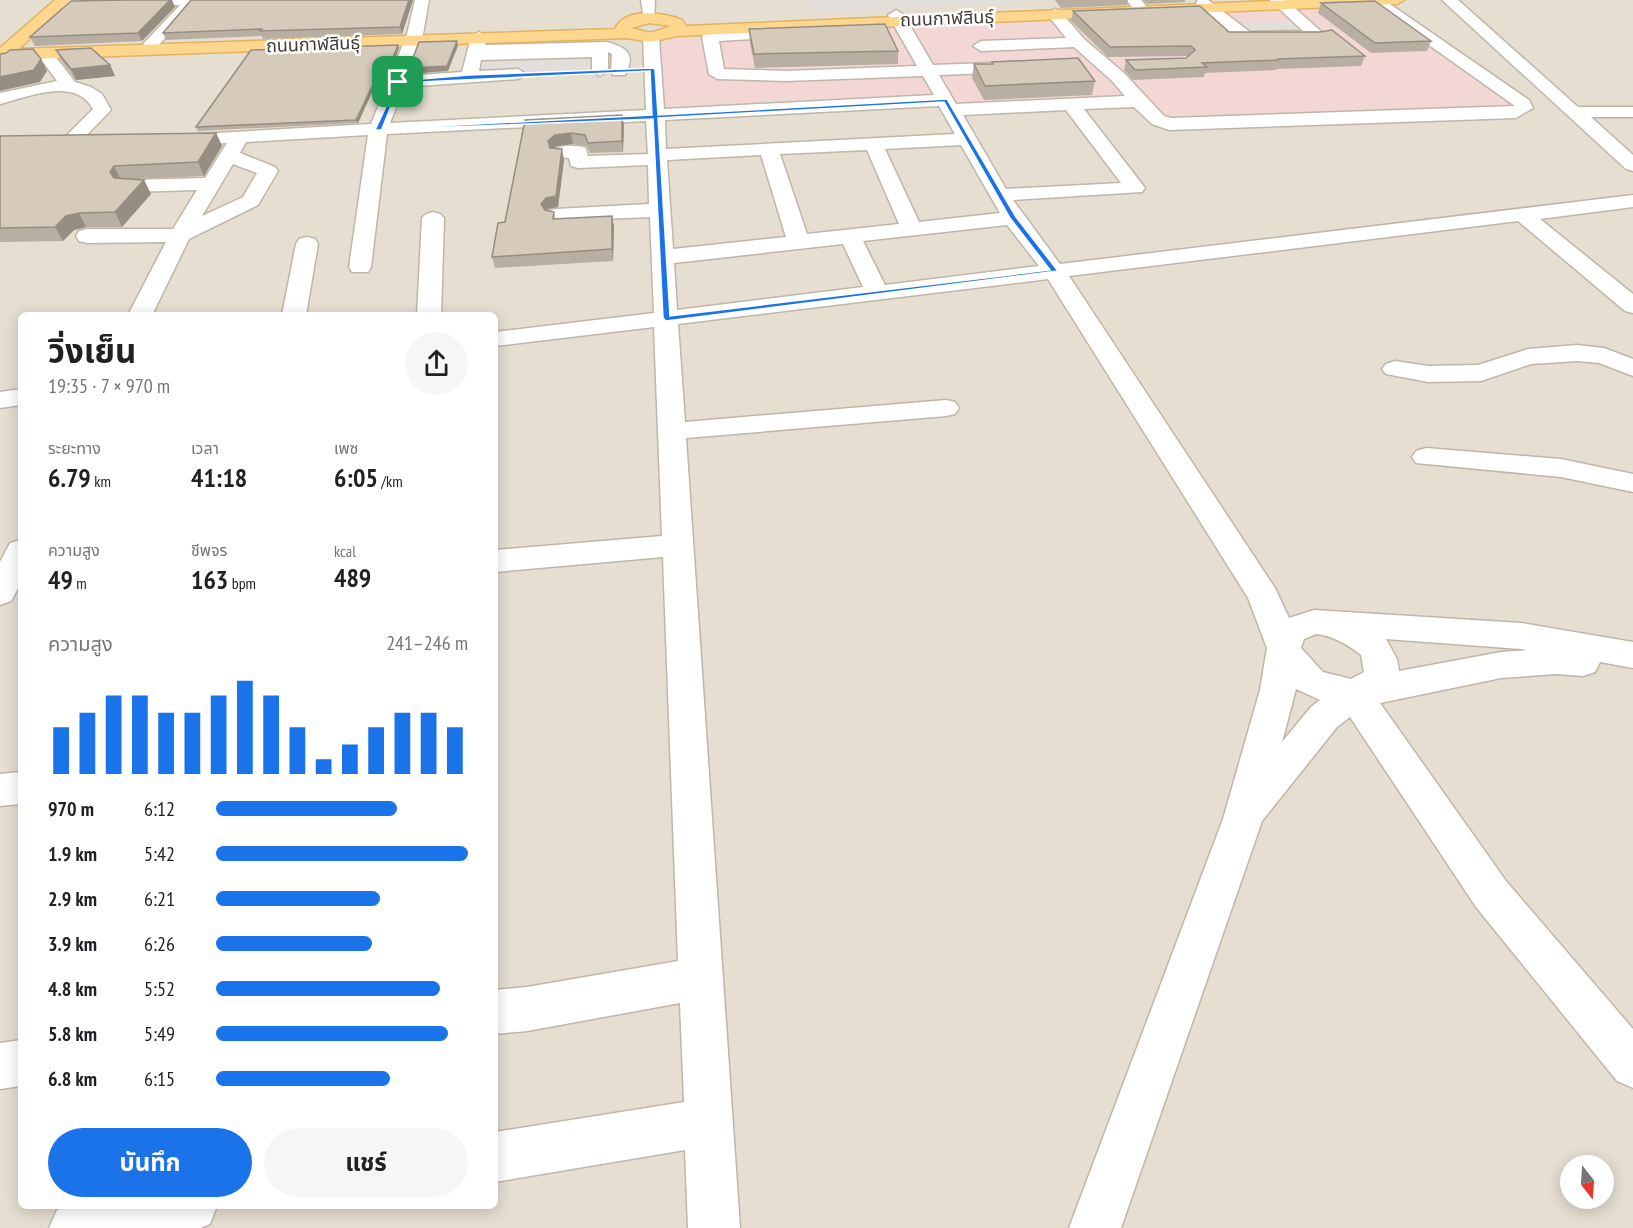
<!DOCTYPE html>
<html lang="th">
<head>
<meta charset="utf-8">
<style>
	body { margin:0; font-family:"PT Sans Narrow","Noto Sans Thai",sans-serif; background:#f6f6f6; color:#202124; height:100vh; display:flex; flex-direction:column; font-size:22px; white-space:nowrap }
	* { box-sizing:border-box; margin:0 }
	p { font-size:20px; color:#757577 }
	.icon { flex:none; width:33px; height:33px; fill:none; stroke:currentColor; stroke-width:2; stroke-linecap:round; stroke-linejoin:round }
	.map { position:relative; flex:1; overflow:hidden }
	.side { position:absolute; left:18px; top:312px; width:480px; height:897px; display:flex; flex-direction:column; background:#fff; border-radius:9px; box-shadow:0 3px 15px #0003 }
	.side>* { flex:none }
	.needle { width:39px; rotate:163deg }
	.fabs { position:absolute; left:1560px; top:1155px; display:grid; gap:12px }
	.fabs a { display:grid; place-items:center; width:54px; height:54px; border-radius:50%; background:#fff; box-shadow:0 3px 15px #0003; font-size:30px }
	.pin { position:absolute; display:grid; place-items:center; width:51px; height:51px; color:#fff; margin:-26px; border-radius:12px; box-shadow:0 3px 9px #0006 }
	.round { display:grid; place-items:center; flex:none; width:63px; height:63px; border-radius:32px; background:#f6f6f6 }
	.overview { display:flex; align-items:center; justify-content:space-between; height:102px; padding:0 30px }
	h1 { font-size:33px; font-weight:700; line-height:45px }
	.figures { display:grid; grid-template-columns:repeat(3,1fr); gap:9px; height:102px; padding:6px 30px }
	.figures div { display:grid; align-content:center }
	.figures b { font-size:26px; font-weight:700 }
	.figures small { font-size:16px; font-weight:400 }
	.figures p { font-size:16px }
	.chart { height:168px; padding:12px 30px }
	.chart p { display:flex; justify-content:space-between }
	.chart svg { width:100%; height:108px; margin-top:6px; stroke:#1a73e8; stroke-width:6 }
	.cta { display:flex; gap:12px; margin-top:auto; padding:12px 30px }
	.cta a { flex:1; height:69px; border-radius:36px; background:#1a73e8; color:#fff; font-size:24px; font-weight:700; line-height:69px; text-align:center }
	.cta a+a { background:#f6f6f6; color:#202124 }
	ul { padding:0 30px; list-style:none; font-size:20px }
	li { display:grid; grid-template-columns:96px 72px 1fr; align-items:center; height:45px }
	li i { height:15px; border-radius:8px; background:#1a73e8 }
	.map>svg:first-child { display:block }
	.residential { fill:#e5ded1; fill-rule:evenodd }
	.medical { fill:#f3d7d5 }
	.parking { fill:#e2dfdb }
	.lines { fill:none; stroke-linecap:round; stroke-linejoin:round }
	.minor-casing { stroke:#c0b6a8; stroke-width:3 }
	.major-casing { stroke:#e3b35f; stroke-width:3 }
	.minor { fill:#fff; fill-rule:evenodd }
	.major { fill:#fed78f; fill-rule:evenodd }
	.wall { fill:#b8aea1 }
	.shaded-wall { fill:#968d83 }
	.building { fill:#d6cabb; stroke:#968d83; stroke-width:1.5 }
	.route { fill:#1a73e8; stroke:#fff; stroke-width:1.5; fill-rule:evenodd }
	.labels { text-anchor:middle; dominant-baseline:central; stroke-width:5; stroke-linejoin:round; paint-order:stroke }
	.far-street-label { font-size:18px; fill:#433c33; stroke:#fff }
</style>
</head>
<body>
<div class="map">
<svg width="1633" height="1228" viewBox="0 0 1633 1228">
	<rect width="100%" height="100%" fill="#f1ece3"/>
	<!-- residential -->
	<path class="residential" d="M0 0H1633V1228H0ZM21 315H495V1206H21ZM1570 1166H1604V1198H1570Z"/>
	<!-- medical -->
	<path class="medical" d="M1375 5 1515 109 1171 122 1146 97 957 106 950 95 666 110 660 44 678 34 693 32Z"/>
	<!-- parking -->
	<g class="parking">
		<path d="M808 0H1016L1020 4 812 12Z"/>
		<path d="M1297 21 1311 33 1246 35 1233 24Z"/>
		<path d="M605 39 633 48 632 67 478 73 483 43Z"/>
	</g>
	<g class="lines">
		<!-- minor casing -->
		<g class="minor-casing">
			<g id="minor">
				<path d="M56 0H199L157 47 151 49 143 44 180 5 58 8 51 4Z"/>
				<path d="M415 0H429L423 34 407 76 462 72 471 37 479 32 487 37 485 45 607 42C625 47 637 53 625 75H613L611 71 612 54 608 52V71L600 76 592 71V57L481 60 479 71 518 69 526 74 518 79 404 87 390 123 646 110 643 37 651 32 659 37 664 109 934 95 923 76 786 81 717 79 709 74 702 37 704 34 792 28 798 30 800 33 798 36 719 41 724 69 786 71 917 66 888 15 896 10 904 15 933 65 1019 62 1027 67 1019 72 939 75 956 104 1125 96 1112 81 1074 47 981 51 973 46 981 41 1066 38 1047 14 1055 9 1060 11 1084 39 1124 73 1164 116 1171 118 1515 106 1371 4 1369 0H1384L1529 100 1533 108 1516 118 1169 130 1152 124 1134 107 1084 109 1142 184 1145 188 1142 192 1013 200 1060 264 1633 195V207L1540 219 1633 294V313L1625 311 1518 221 1069 276 1275 588 1289 618 1314 610 1521 623 1633 642V668L1600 662 1595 672 1583 676 1556 674 1501 678 1380 703 1506 881 1633 1029V1088L1617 1081 1476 907 1350 717 1337 727 1262 821 1121 1228H1069L1223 819 1260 690 1267 648 1248 598 1048 279 678 324 685 422 946 400 955 402 959 408 955 414 946 416 686 438 740 1228H688L685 1150 495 1182V1132L684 1102 680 1003 527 1031 495 1034V990L527 987 678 961 663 557 495 572V550L662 536 654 327 495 346V332L654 313 650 217 556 221 549 219 545 215 549 211 556 209 649 204 648 165 578 168 571 166 569 158 554 157 551 153C558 144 576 145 586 148L588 156 648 154 646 121 387 134 371 267 368 272H352L349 267 368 135 246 142 240 153 275 167 278 171 258 205 189 239 152 315H128L166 242 87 243 79 241 76 236 79 231 87 229H173L197 190 129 192 122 190 119 186 122 182 129 180 205 178 227 143 173 146 164 140 166 136 371 124 407 34ZM939 106 955 134 666 149 665 120ZM1066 110 1121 183 1006 189 963 115ZM961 145 1000 213 919 222 885 149ZM867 150 899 224 807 234 780 154ZM761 155 786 237 673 249 667 160ZM233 164 257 173 243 197 202 216ZM1007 225 1039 266 885 285 863 241ZM843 244 863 287 677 310 674 263ZM1316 634C1333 636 1347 644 1361 655L1364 672 1351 679 1323 672 1301 648 1304 639ZM1386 639 1521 649 1528 650 1501 652 1399 671 1397 659ZM1296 689 1320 700 1311 707 1282 742Z"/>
				<path d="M641 0H655L654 21H644Z"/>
				<path d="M1126 0H1141L1146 6 1139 10 1134 9Z"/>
				<path d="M1198 0H1208L1250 32 1303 31 1270 0H1286L1325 35 1317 40H1240L1198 6 1196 3Z"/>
				<path d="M1442 0H1458L1578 107H1633V117H1591L1633 155V171L1626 169Z"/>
				<path d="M46 50 52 52 75 82 91 87 102 94 111 110 76 146H62L60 142 93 109C75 76 28 97 0 104V93L57 81 38 55Z"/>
				<path d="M433 212 440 214 444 218 441 315H417L422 218 426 214Z"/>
				<path d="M307 237 315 239 318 244 306 315H282L296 244 299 239Z"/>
				<path d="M1577 345 1604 348 1633 359V376L1599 363 1577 361 1531 364 1481 381 1428 382 1386 374 1382 369 1386 364 1395 361 1428 366 1478 365 1528 349Z"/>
				<path d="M21 389V405L0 408V392Z"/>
				<path d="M1426 448 1561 459 1633 474V492L1561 477 1416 463 1412 457 1416 451Z"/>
				<path d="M21 540V583L11 601 0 605V562L10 543Z"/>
				<path d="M21 772V804L0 806V774Z"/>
				<path d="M21 1040V1086L0 1089V1043Z"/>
				<path d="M66 1206H217L210 1224 200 1228H49L57 1210Z"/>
			</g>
		</g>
		<!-- major casing -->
		<g class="major-casing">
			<path id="major" d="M55 0H70L19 49 615 29C625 6 665 13 682 20L686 26 1294 0H1404L1397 4 677 36 651 42 626 38 0 60V48ZM649 23 671 26 651 33 631 28Z"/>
		</g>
		<!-- minor -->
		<use href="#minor" class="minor"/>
		<!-- major -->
		<use href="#major" class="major"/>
	</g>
	<!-- wall -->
	<g class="wall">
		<path d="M413 0 402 34 263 39 262 36 166 40 163 33Z"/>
		<path d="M1055 0H1128L1127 5 1061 8Z"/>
		<path d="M1143 0H1185V2L1147 4Z"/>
		<path d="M1321 3 1431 41 1427 51 1371 53 1318 13Z"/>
		<path d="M175 7 142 41 35 46 30 37Z"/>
		<path d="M1073 11 1229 32 1365 56 1361 66 1276 69V70L1205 73 1204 77 1133 80 1124 70 1126 60 1186 58 1188 56 1108 57 1071 21Z"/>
		<path d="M749 29 898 51V64L755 68 750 43Z"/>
		<path d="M399 48 388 77H379L358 123 198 131 196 127Z"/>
		<path d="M56 50 110 65 115 76 76 80 61 60Z"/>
		<path d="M992 62 1095 81 1092 95 984 100 972 78 974 64H992Z"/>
		<path d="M525 120 624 125 623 152 590 153 587 146 573 144 557 146 554 148 564 160 558 207 548 209 547 210 554 212 555 219 612 216 614 227 613 261 495 268 492 257 505 222Z"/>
		<path d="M216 133 222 146 204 176 135 179 144 180 151 194 122 227H86L74 230 63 241 0 242V136Z"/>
	</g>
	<!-- shaded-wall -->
	<g class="shaded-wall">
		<path d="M170 0H172L175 7 142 41 138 33Z"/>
		<path d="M409 0H413L402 34 400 27Z"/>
		<path d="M457 41 458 46 448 71 410 74 409 68Z"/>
		<path d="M398 45 399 48 388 77 387 73Z"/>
		<path d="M41 59 47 71 40 82 0 91V77Z"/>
		<path d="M110 65 115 76 76 80 71 69Z"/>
		<path d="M378 74 379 77 358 123 356 120Z"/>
		<path d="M622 115 624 125 623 152 622 141Z"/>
		<path d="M216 133 222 146 204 176 198 162Z"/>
		<path d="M571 133 573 144 557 146 549 151 548 141 555 135Z"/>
		<path d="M562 149 564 160 558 207 548 209 543 215 541 204Z"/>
		<path d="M114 166 121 180 117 186 110 172Z"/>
		<path d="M144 180 151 194 122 227 115 212Z"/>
		<path d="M79 213 86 227 74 230 63 241 55 227 66 216Z"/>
		<path d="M612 216 614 227 613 261 612 249Z"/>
	</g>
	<!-- building -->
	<g class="building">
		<path d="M127 0H170L138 33 30 37 71 1Z"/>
		<path d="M191 0H409L400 27 260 31 262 29 163 33Z"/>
		<path d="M1375 1 1431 41 1375 43 1321 3Z"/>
		<path d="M1200 6 1229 32H1320L1332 30 1365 56 1277 59 1279 60 1202 63 1207 67 1135 70 1126 60 1186 58 1195 50 1191 46 1110 47 1073 11Z"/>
		<path d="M885 24 898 51 754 54 749 29Z"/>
		<path d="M457 41 447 66 409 68 419 42Z"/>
		<path d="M398 45 387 73 378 74 356 120 196 127 251 50Z"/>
		<path d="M91 48 110 65 71 69 56 50Z"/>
		<path d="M33 49 41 59 34 70 0 77V54L6 53 10 50Z"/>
		<path d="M1078 58 1095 81 985 86 974 64H993L992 62Z"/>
		<path d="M622 115V141L588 143 585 135 571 133 555 135 548 141 550 148 562 149 556 196 546 198 541 204 545 210 554 212 553 219 612 216V249L492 257 498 223 505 222 525 120Z"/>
		<path d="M216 133 198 162 114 166 110 172 114 178 144 180 115 212 79 213 66 216 55 227 0 228V136Z"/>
	</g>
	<!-- route -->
	<path class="route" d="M652 68 655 69 658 115 947 99 1016 217 1058 271 666 321 663 318 653 119 375 130 398 81 469 75ZM650 71 652 115 382 129 400 83ZM944 102 1010 218 1050 270 670 316 658 118Z"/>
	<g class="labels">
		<!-- far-street labels -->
		<g class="far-street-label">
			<text transform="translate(947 18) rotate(-2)">ถนนกาฬสินธุ์</text>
			<text transform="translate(313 44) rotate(-2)">ถนนกาฬสินธุ์</text>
		</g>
	</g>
</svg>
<div class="fabs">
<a><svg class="needle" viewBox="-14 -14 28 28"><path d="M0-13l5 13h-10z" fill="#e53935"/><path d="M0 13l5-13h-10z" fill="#757577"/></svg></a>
</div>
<div class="pin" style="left:398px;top:82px;background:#1e9e55"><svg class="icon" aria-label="arrive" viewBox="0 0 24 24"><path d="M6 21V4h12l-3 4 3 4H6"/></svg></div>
<section class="side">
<div class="overview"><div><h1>วิ่งเย็น</h1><p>19:35 · 7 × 970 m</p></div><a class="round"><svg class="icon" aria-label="share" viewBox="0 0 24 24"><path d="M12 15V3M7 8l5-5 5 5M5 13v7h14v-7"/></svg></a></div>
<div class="figures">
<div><p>ระยะทาง</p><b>6.79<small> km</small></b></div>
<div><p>เวลา</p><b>41:18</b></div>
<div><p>เพซ</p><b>6:05<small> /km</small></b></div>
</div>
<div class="figures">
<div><p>ความสูง</p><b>49<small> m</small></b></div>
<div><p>ชีพจร</p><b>163<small> bpm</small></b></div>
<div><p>kcal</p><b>489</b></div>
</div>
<div class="chart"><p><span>ความสูง</span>241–246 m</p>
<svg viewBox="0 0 160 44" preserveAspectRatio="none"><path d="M5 44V25M15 44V19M25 44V12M35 44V12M45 44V19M55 44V19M65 44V12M75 44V6M85 44V12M95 44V25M105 44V38M115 44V32M125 44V25M135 44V19M145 44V19M155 44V25"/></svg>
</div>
<ul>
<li><b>970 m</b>6:12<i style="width:72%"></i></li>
<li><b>1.9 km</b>5:42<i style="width:100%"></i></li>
<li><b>2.9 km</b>6:21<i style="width:65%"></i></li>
<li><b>3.9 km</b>6:26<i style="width:62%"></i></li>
<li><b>4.8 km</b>5:52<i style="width:89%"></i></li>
<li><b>5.8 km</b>5:49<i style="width:92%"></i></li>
<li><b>6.8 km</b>6:15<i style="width:69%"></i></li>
</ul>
<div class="cta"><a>บันทึก</a><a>แชร์</a></div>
</section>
</div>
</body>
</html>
